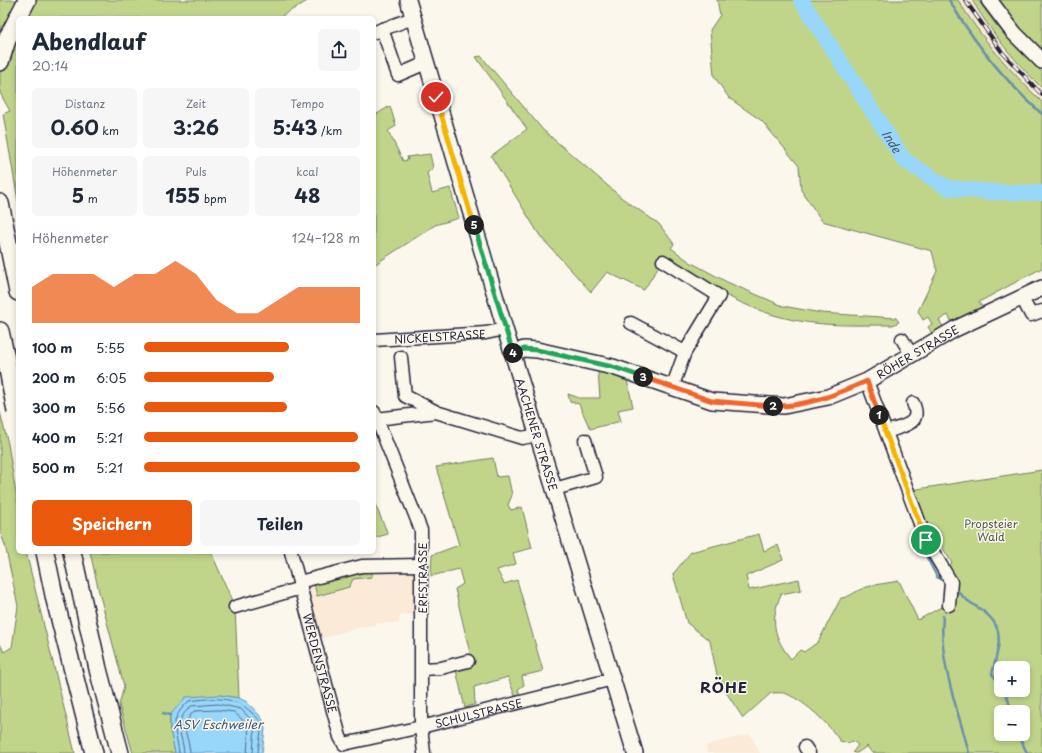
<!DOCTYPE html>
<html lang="de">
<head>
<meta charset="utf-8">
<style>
	body { margin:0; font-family:"Playpen Sans",sans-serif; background:#f6f6f7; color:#1f2937; height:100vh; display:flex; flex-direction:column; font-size:15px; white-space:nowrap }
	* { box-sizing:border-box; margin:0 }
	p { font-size:13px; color:#747a83 }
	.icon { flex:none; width:22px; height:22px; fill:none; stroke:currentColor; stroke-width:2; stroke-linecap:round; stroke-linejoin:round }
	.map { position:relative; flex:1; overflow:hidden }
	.details { position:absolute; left:16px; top:16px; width:360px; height:538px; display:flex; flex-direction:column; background:#fff; border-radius:6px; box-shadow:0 2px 6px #0003 }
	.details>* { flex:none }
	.controls { position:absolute; left:994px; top:661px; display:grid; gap:8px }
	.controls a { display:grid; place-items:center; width:36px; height:36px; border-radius:6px; background:#fff; box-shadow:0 2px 6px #0003; font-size:20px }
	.pin { position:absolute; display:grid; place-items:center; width:34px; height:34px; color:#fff; margin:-17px; border:2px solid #fff; border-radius:50%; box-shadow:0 1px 4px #0007 }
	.km { position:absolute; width:20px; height:20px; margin:-10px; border-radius:50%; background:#222; color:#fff; font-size:11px; line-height:20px; text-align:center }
	.round { display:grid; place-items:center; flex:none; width:42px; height:42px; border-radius:6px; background:#f6f6f7 }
	.head { display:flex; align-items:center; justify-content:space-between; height:68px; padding:0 16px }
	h1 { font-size:22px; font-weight:700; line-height:30px }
	.figures { display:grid; grid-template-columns:repeat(3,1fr); gap:6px; height:68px; padding:4px 16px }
	.figures div { display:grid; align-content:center; border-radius:6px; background:#f6f6f7; text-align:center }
	.figures b { font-size:20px; font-weight:700 }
	.figures small { font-size:11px; font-weight:400 }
	.figures p { font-size:11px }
	.chart { height:112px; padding:8px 16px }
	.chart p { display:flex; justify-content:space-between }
	.chart svg { width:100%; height:72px; margin-top:4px; fill:#ea580c; opacity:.7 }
	.cta { display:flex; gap:8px; margin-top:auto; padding:8px 16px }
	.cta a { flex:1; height:46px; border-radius:6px; background:#ea580c; color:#fff; font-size:16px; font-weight:700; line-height:46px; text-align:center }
	.cta a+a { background:#f6f6f7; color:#1f2937 }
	ul { padding:0 16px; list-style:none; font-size:13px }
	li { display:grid; grid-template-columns:64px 48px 1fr; align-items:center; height:30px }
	li i { height:10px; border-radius:5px; background:#ea580c }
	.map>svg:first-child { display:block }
	.built { fill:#faead7 }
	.green { fill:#c1d58a; stroke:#727c62; fill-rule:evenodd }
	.water { fill:#98d7f9; stroke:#698fad }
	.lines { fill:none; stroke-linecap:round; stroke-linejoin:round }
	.shore { stroke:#516a87; stroke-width:1 }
	.stream { stroke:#698fad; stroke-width:2.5 }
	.river { stroke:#98d7f9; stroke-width:16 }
	.minor-casing { stroke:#22223b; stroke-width:15 }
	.major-casing { stroke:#22223b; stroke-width:18 }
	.highway-casing { stroke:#22223b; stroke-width:20 }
	.minor { stroke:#fbf7ec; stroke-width:12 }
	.major { stroke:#fbf7ec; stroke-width:15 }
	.highway { stroke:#fbf7ec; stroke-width:17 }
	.rail-casing { stroke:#22223b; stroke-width:4 }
	.rail { stroke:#fbf7ec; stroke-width:2.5; stroke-dasharray:8; stroke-linecap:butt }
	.highway-bridge-casing { stroke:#22223b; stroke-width:20; stroke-linecap:butt }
	.highway-bridge { stroke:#fbf7ec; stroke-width:17 }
	.split-1-casing { stroke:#fff; stroke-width:8 }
	.split-2-casing { stroke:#fff; stroke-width:8 }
	.split-3-casing { stroke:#fff; stroke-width:8 }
	.split-4-casing { stroke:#fff; stroke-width:8 }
	.split-5-casing { stroke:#fff; stroke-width:8 }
	.split-6-casing { stroke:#fff; stroke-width:8 }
	.split-1 { stroke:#f5b400; stroke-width:5 }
	.split-2 { stroke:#f0652b; stroke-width:5 }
	.split-3 { stroke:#f0652b; stroke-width:5 }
	.split-4 { stroke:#22a559; stroke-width:5 }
	.split-5 { stroke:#22a559; stroke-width:5 }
	.split-6 { stroke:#f5b400; stroke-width:5 }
	.labels { text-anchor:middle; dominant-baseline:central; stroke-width:3; stroke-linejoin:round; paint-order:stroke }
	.street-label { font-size:11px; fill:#22223b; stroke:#fbf7ec }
	.park-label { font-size:11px; fill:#525853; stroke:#fbf7ec }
	.water-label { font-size:12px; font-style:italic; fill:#455874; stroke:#fbf7ec }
	.district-label { font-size:15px; font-weight:bold; letter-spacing:1px; fill:#22223b; stroke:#fbf7ec }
</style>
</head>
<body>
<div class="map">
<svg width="1042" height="753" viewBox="0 0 1042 753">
	<rect width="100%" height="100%" fill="#fbf7ec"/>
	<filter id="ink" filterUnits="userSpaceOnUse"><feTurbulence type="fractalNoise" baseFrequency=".025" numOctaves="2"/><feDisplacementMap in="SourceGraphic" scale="8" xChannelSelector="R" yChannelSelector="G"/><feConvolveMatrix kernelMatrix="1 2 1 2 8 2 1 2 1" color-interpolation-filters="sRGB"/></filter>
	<g filter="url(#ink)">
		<!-- built -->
		<g class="built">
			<path d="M958 0H972L981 16 1020 68 1042 88V102L1015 76 972 23Z"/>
			<path d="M361 571H417V615H400L399 623H376V625L364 626 319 639 305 587Z"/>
			<path d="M750 734 760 753H707L706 745Z"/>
		</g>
		<!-- green -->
		<g class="green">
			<path d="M0 0H309L278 18H18V201L3 114 10 111 0 93Z"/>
			<path d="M717 0H958C981 38 1010 71 1042 102V268L979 302 983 309 953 324 948 315 939 320 944 328 933 335 928 327 932 324 928 317 923 320 918 311 937 271 932 251 822 221 801 190 799 166 762 121 729 98 714 76 710 30 720 15Z"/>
			<path d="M972 0H978L997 26 1042 72V88C1015 62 991 32 972 0Z"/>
			<path d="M996 0H1042V54L1035 47Z"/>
			<path d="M481 56 543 130 622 198 659 224 674 244 671 248 690 262 727 282 783 306 821 313 896 318 899 322 893 325C856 325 817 327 781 317 738 306 701 281 663 259L644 290 607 272 591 292 540 236 491 156 527 129 476 57Z"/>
			<path d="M390 106 396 126 388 131 403 161 408 160 407 157 430 154 433 168 427 173 432 193 450 188 459 218 435 225 374 265V112L377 114Z"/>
			<path d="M598 371 627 380 633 407 618 410 621 421 590 429 579 404 570 402 568 394 579 398H600Z"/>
			<path d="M0 412 8 444 18 506V552H26L75 753H0V644L4 652 12 647 18 606 5 545 0 532Z"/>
			<path d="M493 458 497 477 508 476 512 495 508 505 511 510 522 507 532 548 513 553 516 564 497 570 504 584 517 580 543 671 522 676 524 685 518 689 520 695 515 696 508 677 474 687 475 704 465 708 456 670 473 666 455 589 463 584 459 569 431 576 432 555 459 545 436 467Z"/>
			<path d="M1042 470V753H872L867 746 857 753H854L853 752 858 745 853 741 848 743 840 741C829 724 806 702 787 694 783 692 776 693 771 693L743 718 718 680 710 641 687 623 673 574 691 552 759 534 764 551 778 545 783 560 746 576 749 590 799 579 801 590 781 594C770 620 773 637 791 659L800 650 804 652 818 642 841 598C849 598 858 589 867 587 877 584 888 583 899 581L918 620 952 601 947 566 952 563 934 534 929 538 911 490ZM1001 668H1023V690H1001ZM1001 712H1023V734H1001Z"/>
			<path d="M374 502 388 534 374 538Z"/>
			<path d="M90 552H211L235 607 239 698 219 695 170 715V730L175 753H133L119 705 124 686 99 592Z"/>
			<path d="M372 571V577L353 579 349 587 317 596 314 583 353 572Z"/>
		</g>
		<!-- water -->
		<path class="water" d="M219 695 239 698 247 702 262 718 265 729 262 753H175L170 730V715L186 697Z"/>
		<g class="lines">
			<!-- shore -->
			<g class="shore">
				<path d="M179 753C176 727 167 722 189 701 213 698 234 695 252 713 255 716 259 718 260 722 263 732 258 743 258 753"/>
				<path d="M184 753C182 730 171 725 191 706L218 704 241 709 255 724 253 753"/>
				<path d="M190 753C189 734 178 728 194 711L218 710 234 712 249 726 247 753"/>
			</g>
			<!-- stream -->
			<g class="stream">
				<path d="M949 0C974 42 1006 82 1042 114"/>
				<path d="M920 544 937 577 944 580"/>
				<path d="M955 587C961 597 968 601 977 607 1008 626 999 644 992 674L1001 685"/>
				<path d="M943 616C938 661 958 709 969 753"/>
				<path d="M1005 690 1012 712"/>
				<path d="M163 713 170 715"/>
				<path d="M1018 734 1027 753"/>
			</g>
			<!-- river -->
			<path class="river" id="s1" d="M801 0 904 160 948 188 991 192 1042 193"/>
			<!-- minor casing -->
			<g class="minor-casing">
				<g id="minor">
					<path d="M382 29 398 75 426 63"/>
					<path d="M375 32 413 18"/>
					<path d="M663 261 719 296 685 352 672 388"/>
					<path d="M1022 298 1031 315 1042 311"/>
					<path d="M631 323 685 352"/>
					<path d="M902 339 911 354"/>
					<path id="s2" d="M374 340 486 333 505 329"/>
					<path d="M401 357 405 396 435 411"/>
					<path d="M867 381 926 540 951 582 949 605"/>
					<path d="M374 412 421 530V727L424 753"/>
					<path d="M376 419 436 412 522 438 538 435"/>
					<path d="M886 432C902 426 923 425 913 403"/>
					<path d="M555 489 596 477 585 440"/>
					<path id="s3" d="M291 552 340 737 344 744"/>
					<path d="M299 582 362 566 422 565"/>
					<path d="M235 607 301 588"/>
					<path d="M422 669 441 668 468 661"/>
					<path id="s4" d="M344 744 421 727 613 679"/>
					<path d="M805 747 809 753"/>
				</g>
			</g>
			<!-- major casing -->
			<g class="major-casing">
				<g id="major">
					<path id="s5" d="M408 0 505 329 635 753"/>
					<path d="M989 0 1014 33 1042 61"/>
					<path id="s6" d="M513 353 524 349 537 350 613 367 712 401 784 406 828 397 867 381 955 329 1042 288"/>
				</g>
			</g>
			<!-- highway casing -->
			<g class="highway-casing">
				<g id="highway">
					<path d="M0 62 8 37 27 0"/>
					<path d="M0 203 18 292"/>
					<path d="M0 331 5 354"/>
					<path d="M45 552 55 600 94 753"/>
					<path d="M72 552 98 669 120 753"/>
				</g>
			</g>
			<!-- minor -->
			<use href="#minor" class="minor"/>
			<!-- major -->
			<use href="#major" class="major"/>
			<!-- highway -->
			<use href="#highway" class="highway"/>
			<!-- rail casing -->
			<g class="rail-casing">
				<path id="rail" d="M965 0 1002 52 1042 95"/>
			</g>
			<!-- rail -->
			<use href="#rail" class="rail"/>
			<!-- highway-bridge casing -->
			<g class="highway-bridge-casing">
				<path id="highway-bridge" d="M5 354 16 411"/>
			</g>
			<!-- highway-bridge -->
			<use href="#highway-bridge" class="highway-bridge"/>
		</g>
	</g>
	<g class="lines" filter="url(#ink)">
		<!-- split-1 casing -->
		<g class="split-1-casing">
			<path id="split-1" d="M879 415 926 540"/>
		</g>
		<!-- split-2 casing -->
		<g class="split-2-casing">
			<path id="split-2" d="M773 406C806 407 837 394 867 381L879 415"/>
		</g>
		<!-- split-3 casing -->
		<g class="split-3-casing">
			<path id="split-3" d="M643 377 712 401 773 406"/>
		</g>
		<!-- split-4 casing -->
		<g class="split-4-casing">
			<path id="split-4" d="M513 353 524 349 537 350 613 367 643 377"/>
		</g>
		<!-- split-5 casing -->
		<g class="split-5-casing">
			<path id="split-5" d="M474 225 513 353"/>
		</g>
		<!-- split-6 casing -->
		<g class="split-6-casing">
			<path id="split-6" d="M436 97 474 225"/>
		</g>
		<!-- split-1 -->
		<use href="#split-1" class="split-1"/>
		<!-- split-2 -->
		<use href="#split-2" class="split-2"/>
		<!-- split-3 -->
		<use href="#split-3" class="split-3"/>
		<!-- split-4 -->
		<use href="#split-4" class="split-4"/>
		<!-- split-5 -->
		<use href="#split-5" class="split-5"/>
		<!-- split-6 -->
		<use href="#split-6" class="split-6"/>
	</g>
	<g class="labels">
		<!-- street labels -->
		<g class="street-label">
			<text stroke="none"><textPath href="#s2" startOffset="66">NICKELSTRASSE</textPath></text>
			<text stroke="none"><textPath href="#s6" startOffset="425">RÖHER STRASSE</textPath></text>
			<text stroke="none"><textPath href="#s5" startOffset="453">AACHENER STRASSE</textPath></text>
			<text transform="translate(422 578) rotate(-90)">ERFSTRASSE</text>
			<text stroke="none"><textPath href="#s3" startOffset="115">WERDENSTRASSE</textPath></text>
			<text stroke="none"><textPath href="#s4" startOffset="138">SCHULSTRASSE</textPath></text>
		</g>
		<!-- park labels -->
		<g class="park-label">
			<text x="991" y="523">Propsteier<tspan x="991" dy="13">Wald</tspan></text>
		</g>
		<!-- water labels -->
		<g class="water-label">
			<text stroke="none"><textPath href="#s1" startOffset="168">Inde</textPath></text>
			<text x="218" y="724">ASV Eschweiler</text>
		</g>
		<!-- district labels -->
		<g class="district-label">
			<text x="724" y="686">RÖHE</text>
		</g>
	</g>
</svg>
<div class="controls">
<a>+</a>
<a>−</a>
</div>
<div class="pin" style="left:926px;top:540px;background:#1e9e55"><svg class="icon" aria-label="arrive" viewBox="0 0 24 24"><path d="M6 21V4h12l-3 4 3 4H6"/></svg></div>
<div class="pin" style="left:436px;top:97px;background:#d93025"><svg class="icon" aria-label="check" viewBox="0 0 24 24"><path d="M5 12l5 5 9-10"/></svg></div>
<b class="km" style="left:879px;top:415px">1</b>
<b class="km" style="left:773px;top:406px">2</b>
<b class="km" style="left:643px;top:377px">3</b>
<b class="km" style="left:513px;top:353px">4</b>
<b class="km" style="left:474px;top:225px">5</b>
<section class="details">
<div class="head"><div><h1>Abendlauf</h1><p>20:14</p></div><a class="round"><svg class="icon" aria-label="share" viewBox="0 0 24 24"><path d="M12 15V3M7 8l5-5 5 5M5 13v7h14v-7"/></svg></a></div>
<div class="figures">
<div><p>Distanz</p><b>0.60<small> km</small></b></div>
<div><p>Zeit</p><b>3:26</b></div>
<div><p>Tempo</p><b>5:43<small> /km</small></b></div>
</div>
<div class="figures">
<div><p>Höhenmeter</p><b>5<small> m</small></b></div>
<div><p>Puls</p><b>155<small> bpm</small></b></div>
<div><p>kcal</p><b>48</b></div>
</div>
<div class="chart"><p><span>Höhenmeter</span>124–128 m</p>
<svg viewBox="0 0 160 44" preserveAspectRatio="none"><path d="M0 44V22L10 14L20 14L30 14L40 22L50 14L60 14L70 6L80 14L90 30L100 38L110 38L120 30L130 22L140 22L150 22L160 22V44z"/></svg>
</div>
<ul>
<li><b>100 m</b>5:55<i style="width:67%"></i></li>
<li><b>200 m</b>6:05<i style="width:60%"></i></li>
<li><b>300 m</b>5:56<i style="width:66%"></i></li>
<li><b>400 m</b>5:21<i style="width:99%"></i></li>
<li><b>500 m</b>5:21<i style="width:100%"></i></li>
</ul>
<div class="cta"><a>Speichern</a><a>Teilen</a></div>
</section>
</div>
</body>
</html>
